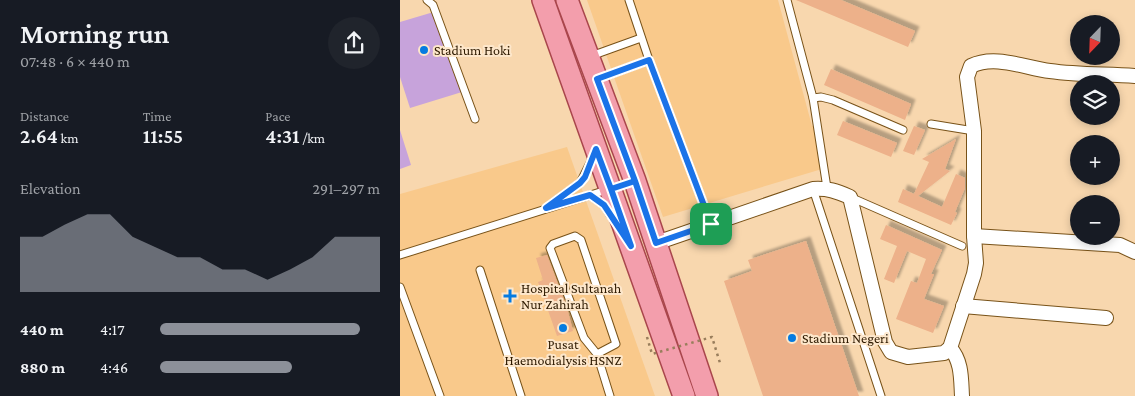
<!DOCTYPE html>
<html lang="en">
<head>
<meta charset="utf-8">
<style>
	body { margin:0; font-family:"Crimson Pro",serif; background:#20242c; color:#f1f3f6; height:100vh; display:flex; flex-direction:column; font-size:19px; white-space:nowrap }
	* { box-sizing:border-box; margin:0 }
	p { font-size:16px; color:#9ea1a6 }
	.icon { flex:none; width:28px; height:28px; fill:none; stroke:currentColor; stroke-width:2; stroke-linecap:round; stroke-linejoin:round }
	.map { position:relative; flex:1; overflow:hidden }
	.details { display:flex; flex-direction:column; background:#171b24; width:400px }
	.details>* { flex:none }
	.needle { width:32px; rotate:203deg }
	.fabs { position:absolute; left:670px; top:15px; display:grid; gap:10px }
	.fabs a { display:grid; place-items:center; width:50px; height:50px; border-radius:50%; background:#171b24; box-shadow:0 2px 8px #0003; font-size:25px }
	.pin { position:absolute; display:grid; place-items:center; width:42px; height:42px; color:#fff; margin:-21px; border-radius:10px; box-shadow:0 2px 8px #0006 }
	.round { display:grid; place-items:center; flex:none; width:52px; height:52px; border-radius:26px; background:#20242c }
	.overview { display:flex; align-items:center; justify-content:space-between; height:85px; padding:0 20px }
	h1 { font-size:28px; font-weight:600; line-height:38px }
	.stats { display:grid; grid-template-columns:repeat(3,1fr); gap:8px; height:85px; padding:5px 20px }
	.stats div { display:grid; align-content:center }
	.stats b { font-size:21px; font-weight:600 }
	.stats small { font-size:14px; font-weight:400 }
	.stats p { font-size:14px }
	.chart { height:140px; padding:10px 20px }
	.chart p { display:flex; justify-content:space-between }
	.chart svg { width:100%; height:90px; margin-top:5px; fill:#8c9099; opacity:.7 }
	ul { padding:0 20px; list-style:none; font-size:16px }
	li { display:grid; grid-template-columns:80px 60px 1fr; align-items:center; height:38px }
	li i { height:12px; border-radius:6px; background:#8c9099 }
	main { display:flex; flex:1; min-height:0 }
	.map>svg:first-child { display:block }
	.built { fill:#f9c98b }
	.green { fill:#c7a3db }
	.building { fill:#edb18a; filter:url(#shadow) }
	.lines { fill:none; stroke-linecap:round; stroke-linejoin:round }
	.service-casing { stroke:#785218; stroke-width:9 }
	.minor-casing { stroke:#785218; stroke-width:16 }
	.primary-casing { stroke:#a9464c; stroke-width:24 }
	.service { stroke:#fff; stroke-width:7 }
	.minor { stroke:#fff; stroke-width:14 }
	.primary { stroke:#f39eac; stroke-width:21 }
	.path-bridge { stroke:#997e5c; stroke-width:2.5; stroke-dasharray:2.5 4; stroke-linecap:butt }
	.route-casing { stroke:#fff; stroke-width:10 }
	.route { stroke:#1a73e8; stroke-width:6 }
	.poi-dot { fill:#057be1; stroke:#fde7cb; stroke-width:2 }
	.labels { text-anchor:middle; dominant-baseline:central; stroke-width:4; stroke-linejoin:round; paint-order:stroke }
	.poi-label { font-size:14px; fill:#2e1a00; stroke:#fde7cb; text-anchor:start }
</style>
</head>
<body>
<main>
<section class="details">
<div class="overview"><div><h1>Morning run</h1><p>07:48 · 6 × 440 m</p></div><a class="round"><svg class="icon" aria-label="share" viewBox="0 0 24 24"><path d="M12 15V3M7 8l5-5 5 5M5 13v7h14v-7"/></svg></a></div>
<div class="stats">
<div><p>Distance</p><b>2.64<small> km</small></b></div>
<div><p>Time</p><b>11:55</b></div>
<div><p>Pace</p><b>4:31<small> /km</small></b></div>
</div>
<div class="chart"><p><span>Elevation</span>291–297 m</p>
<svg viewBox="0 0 160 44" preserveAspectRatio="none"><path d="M0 44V17L10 17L20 11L30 6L40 6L50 17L60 22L70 27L80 27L90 33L100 33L110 38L120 33L130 27L140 17L150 17L160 17V44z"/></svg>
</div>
<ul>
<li><b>440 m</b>4:17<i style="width:91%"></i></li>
<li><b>880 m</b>4:46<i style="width:60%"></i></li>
</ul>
</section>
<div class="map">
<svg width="735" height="396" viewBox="0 0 735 396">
	<defs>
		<filter id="shadow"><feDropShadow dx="4.5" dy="-4.5" stdDeviation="1" flood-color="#0004"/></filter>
	</defs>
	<rect width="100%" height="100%" fill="#f8d7ae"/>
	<!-- built -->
	<g class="built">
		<path d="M187 0H378L412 126H416L422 169 263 217Z"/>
		<path d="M167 147 255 396H0V194Z"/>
	</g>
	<!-- green -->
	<g class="green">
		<path d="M37 11 62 92 10 108 0 77V22Z"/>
		<path d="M0 130 11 165 0 169Z"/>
	</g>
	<!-- building -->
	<g class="building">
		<path d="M396 0H441L515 31 508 47Z"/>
		<path d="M431 69 511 104 505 120 424 85Z"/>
		<path d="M443 121 497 143 491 157 437 135Z"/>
		<path d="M514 126 525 130 514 155 503 151Z"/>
		<path d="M556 139 545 169 550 171 518 196 542 207 556 174 565 178V188L555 212 557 213 551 225 498 202 503 189 514 194 529 162 522 159Z"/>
		<path d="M486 225 542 250 531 274H534L524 299 544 306 533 333 496 319 511 281 517 283 526 259 507 251 494 283 484 279 497 246 480 239Z"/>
		<path d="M406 241 459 396H363L324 281 352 271 348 260Z"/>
		<path d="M147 255 167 308 173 331 157 336 138 282 143 280 136 258Z"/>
	</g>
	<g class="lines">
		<!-- service casing -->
		<g class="service-casing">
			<g id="service">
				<path d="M27 0 33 5 75 119"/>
				<path d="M229 0 249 60 311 224"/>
				<path d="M387 0 413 98 427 188"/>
				<path d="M191 56 241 38"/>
				<path d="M200 78 249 60"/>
				<path d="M413 98 421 97 433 100 503 130"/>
				<path d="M531 124 574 131"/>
				<path d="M413 189 481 396"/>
				<path d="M190 195 204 205 210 215"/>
				<path d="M450 197 562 246"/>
				<path d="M150 205 180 183 193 157"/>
				<path d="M0 255 232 182"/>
				<path d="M80 270 121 396"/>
				<path d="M0 287 40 396"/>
				<path d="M197 354 216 344 181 240 175 236 153 244 150 248 184 338 197 354 210 396"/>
			</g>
		</g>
		<!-- minor casing -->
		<g class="minor-casing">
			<g id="minor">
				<path d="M574 236 720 245 735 252"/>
				<path d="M256 243 413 189C428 188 436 191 450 197L485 342 491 352 508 357 544 353 550 348 574 274 576 263 574 236V131L567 77 571 66C595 54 625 68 650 71 678 75 707 74 735 76"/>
				<path d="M563 306 706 318"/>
				<path d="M550 348C562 361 561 379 562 396"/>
			</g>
		</g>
		<!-- primary casing -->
		<g class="primary-casing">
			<g id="primary">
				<path d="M143 0 284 396"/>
				<path d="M167 0 235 181 307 396"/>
			</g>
		</g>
		<!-- service -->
		<use href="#service" class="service"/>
		<!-- minor -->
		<use href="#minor" class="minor"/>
		<!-- primary -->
		<use href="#primary" class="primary"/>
		<!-- path-bridge -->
		<path class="path-bridge" d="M247 337 252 354 312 337 320 363"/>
	</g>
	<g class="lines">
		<!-- route casing -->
		<g class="route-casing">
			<path id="route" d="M311 224 249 60 197 79 235 181 211 189 196 149 185 177 180 183 146 208 190 195 204 205 231 246 211 189 235 181 256 243 311 224"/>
		</g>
		<!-- route -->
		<use href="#route" class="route"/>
	</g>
	<!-- markers -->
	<g class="poi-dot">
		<circle cx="24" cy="50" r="5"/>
		<path d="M107.5 288.5h5v5h5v5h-5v5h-5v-5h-5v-5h5z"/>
		<circle cx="163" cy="328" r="5"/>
		<circle cx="392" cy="338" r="5"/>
	</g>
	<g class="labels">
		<!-- poi labels -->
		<g class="poi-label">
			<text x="34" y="50">Stadium Hoki</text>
			<text x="121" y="288">Hospital Sultanah<tspan x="121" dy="16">Nur Zahirah</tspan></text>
			<text x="402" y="338">Stadium Negeri</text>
			<text x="163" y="344" text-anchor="middle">Pusat<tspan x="163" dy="16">Haemodialysis HSNZ</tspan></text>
		</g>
	</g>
</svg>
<div class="fabs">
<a><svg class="needle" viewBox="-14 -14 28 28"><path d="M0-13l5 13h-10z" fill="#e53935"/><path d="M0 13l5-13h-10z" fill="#9ea1a6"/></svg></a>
<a><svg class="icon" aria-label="layers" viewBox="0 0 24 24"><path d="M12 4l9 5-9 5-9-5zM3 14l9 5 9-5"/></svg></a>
<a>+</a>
<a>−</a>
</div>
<div class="pin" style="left:311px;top:224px;background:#1e9e55"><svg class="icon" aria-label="arrive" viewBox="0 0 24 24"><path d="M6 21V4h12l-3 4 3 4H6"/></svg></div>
</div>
</main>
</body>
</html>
